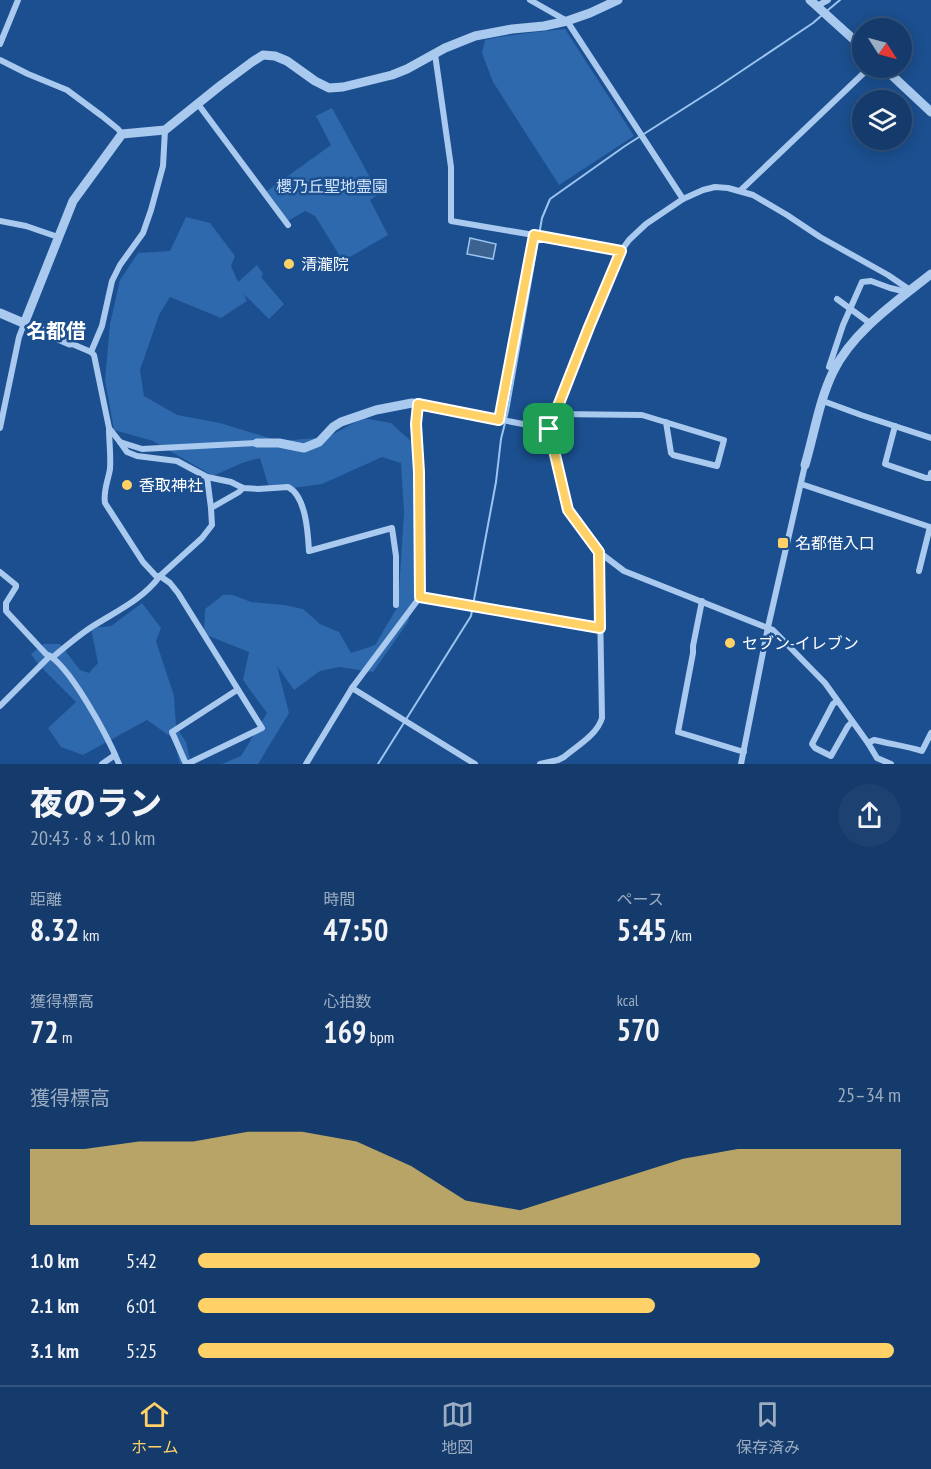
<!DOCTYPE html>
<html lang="ja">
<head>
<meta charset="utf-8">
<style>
	body { margin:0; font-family:"PT Sans Narrow","Noto Sans JP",sans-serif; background:#1d4271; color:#f1f3f6; height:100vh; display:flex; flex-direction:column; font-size:22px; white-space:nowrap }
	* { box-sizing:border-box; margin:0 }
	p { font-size:20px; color:#9dadc1 }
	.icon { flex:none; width:33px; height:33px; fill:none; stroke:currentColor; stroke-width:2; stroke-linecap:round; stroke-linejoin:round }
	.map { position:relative; height:764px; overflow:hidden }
	.sheet { display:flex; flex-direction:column; background:#143b6b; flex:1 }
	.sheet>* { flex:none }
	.needle { width:39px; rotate:126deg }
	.buttons { position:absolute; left:852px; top:18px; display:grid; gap:12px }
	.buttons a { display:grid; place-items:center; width:60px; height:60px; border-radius:50%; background:#143b6b; box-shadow:0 3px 15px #0003,0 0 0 2px #33557e; font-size:30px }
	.pin { position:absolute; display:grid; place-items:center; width:51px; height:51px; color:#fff; margin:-26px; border-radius:12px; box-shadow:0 3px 9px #0006 }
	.round { display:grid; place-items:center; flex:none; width:63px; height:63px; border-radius:32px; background:#1d4271 }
	.headline { display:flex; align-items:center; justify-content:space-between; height:102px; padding:0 30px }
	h1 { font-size:33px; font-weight:800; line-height:45px }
	.figures { display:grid; grid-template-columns:repeat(3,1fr); gap:9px; height:102px; padding:6px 30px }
	.figures div { display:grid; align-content:center }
	.figures b { font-size:30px; font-weight:800 }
	.figures small { font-size:16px; font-weight:400 }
	.figures p { font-size:16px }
	.chart { height:168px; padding:12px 30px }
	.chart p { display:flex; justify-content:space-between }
	.chart svg { width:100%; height:108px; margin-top:6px; fill:#ffd166; opacity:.7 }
	ul { padding:0 30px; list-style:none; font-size:20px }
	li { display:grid; grid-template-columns:96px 72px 1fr; align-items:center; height:45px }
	li i { height:15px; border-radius:8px; background:#ffd166 }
	.dock { display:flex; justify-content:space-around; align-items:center; height:84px; border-top:2px solid #33557e; background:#143b6b; font-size:16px; color:#9dadc1 }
	.dock a { display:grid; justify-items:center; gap:3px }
	.dock .selected { color:#ffd166 }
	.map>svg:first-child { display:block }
	.green { fill:#2e69ad }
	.water { fill:#3c6290; stroke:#9cc4f0; stroke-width:1.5 }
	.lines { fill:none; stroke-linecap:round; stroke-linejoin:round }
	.stream { stroke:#9cc4f0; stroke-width:2 }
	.minor { stroke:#a9c9ee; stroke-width:6 }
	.tertiary { stroke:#a9c9ee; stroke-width:9 }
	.route-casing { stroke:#fff; stroke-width:12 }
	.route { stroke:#ffd166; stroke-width:8 }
	.poi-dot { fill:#ffd166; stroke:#1b4f8f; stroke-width:2 }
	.labels { text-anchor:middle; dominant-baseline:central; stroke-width:5; stroke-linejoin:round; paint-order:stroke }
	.park-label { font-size:16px; fill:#cfe3fa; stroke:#1b4f8f }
	.poi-label { font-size:16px; fill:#fff; stroke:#1b4f8f; text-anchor:start }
	.quarter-label { font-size:20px; font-weight:bold; fill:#fff; stroke:#1b4f8f }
</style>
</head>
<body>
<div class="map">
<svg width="931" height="764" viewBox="0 0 931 764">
	<rect width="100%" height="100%" fill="#1b4f8f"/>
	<!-- green -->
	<g class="green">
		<path d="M565 29 634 136 559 185 493 82 482 53 485 40C511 34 538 32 565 29Z"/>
		<path d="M332 108 379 194 370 200 388 235 343 261 315 216 305 211 288 221 267 191 331 145 316 116Z"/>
		<path d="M186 217 210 223 235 256 231 266 238 282 257 265 263 274 261 277 284 304 269 319 244 294 247 301 221 318 170 297 159 315 140 370 144 396 177 415 220 423 279 441 328 437 363 418 391 423 424 453V528L419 580 408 622 373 672 339 667 320 671 294 690 277 666 289 713 258 764H222L241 756 267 713 243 680 249 652 204 634 205 609 223 595H233L251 602 284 605 303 609 320 624 339 632 351 653 375 645 398 606 404 513 401 463 382 457 322 484 270 491 260 458 242 463 213 476 153 441 114 430 105 380 110 324 120 280 138 253 170 251Z"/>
		<path d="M142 603 161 628 156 641 174 696 176 727 186 742 191 764H180L174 739 147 720 83 755 61 747 48 728 76 702 38 664 31 654 44 644H60L80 670 89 673 98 663 91 628 111 626Z"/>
	</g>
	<!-- water -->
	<path class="water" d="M470 238 496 244 493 259 467 254Z"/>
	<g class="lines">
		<!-- stream -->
		<g class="stream">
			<path d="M828 10 840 0"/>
			<path d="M378 764 471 616 496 482 501 439 508 411 542 218 550 199 625 146 716 88 813 23 821 16"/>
		</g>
		<!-- minor -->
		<g class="minor">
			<path d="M530 0 567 21 683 199"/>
			<path d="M817 6 828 0"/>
			<path d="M0 44 18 0"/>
			<path d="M435 54 451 167V221L534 235 621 251"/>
			<path d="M0 60 28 74 67 90 102 116 118 129 122 134"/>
			<path d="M198 104 288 225"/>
			<path d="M741 190 869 68"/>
			<path d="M0 221 26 226 58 237"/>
			<path d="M837 299 871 324"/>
			<path d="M70 343 91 352 94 355 109 428 120 442 142 449 257 443"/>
			<path d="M91 352 102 326 112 281 120 265 143 233 151 210 163 166 165 130"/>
			<path d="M829 367 843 325 862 282 871 281 890 288 907 292"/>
			<path d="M823 401 861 415 931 438"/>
			<path d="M555 414 642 415 724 440 717 466 673 455 671 453 666 422"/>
			<path d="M499 420 534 235"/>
			<path d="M895 426 885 464 926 478H930L931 473"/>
			<path d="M0 428 19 337 24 324"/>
			<path d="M109 428C109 441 111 455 110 469 108 481 103 491 105 503L143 562 156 576H160L170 583 178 593 262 728 187 764"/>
			<path d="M120 442 127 452 137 456 177 461 207 477 231 482 243 488 258 489 288 487C306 496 308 533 309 551L392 528 396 556V605"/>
			<path d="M207 477 211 508"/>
			<path d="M801 484 930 527 919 571"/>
			<path d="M599 552 624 571 773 630 825 683 868 743 877 758 891 764"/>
			<path d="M0 572 16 585V587L6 603V611L46 654C69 663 109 739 119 764"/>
			<path d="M420 597 419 472 416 424 418 404 549 429"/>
			<path d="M702 601 693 646V653L678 732 744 752"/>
			<path d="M53 657C66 646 79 635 93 626 117 611 143 599 160 576L202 538 212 525 211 508 239 492 243 488"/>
			<path d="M352 688 475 764"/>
			<path d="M837 701 833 704 812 744 815 748 831 756 848 726 852 722"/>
			<path d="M0 706 50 656"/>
			<path d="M868 743 874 740C890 744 906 746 922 751L931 733"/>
			<path d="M102 764 115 755"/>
			<path d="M186 764 172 732 237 690"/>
			<path d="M306 764 352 688 420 597 600 628"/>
			<path d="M540 764 558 760 564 757C577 746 597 735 602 718L599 552 569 510 549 429 557 407 621 251 629 240 646 224 683 199 703 190 715 187 728 188 753 195 787 215 820 237 888 275 910 290"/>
			<path d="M741 764 768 627 805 465"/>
		</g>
		<!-- tertiary -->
		<g class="tertiary">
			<path d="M810 0 862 47"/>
			<path d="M884 68 931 112"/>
			<path d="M0 313 70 343"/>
			<path d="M24 324 73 201 122 134 165 130 221 85 252 62 263 55 275 56 287 61 315 81 329 88 343 87 392 75 407 69 445 48 475 36 512 29 544 26 567 21 590 13 618 0"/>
			<path d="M257 443H279L304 448 319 442 333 427 341 422 376 410 412 403 418 404"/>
			<path d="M805 465C814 435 819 401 833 372 852 332 897 301 931 274"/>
		</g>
	</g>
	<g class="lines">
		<!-- route casing -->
		<g class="route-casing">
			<path id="route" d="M534 235 621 251 589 327 549 429 568 510 599 552 600 628 420 597 419 472 416 424 418 404 499 420Z"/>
		</g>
		<!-- route -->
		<use href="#route" class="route"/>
	</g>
	<!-- markers -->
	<g class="poi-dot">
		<circle cx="289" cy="264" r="6"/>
		<circle cx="127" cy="485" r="6"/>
		<rect x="777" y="537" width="12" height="12" rx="3"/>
		<circle cx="730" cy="643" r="6"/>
	</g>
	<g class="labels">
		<!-- park labels -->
		<g class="park-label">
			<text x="332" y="186">櫻乃丘聖地霊園</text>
		</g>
		<!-- poi labels -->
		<g class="poi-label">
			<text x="301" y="264">清瀧院</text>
			<text x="139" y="485">香取神社</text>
			<text x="795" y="543">名都借入口</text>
			<text x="742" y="643">セブン-イレブン</text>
		</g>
		<!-- quarter labels -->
		<g class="quarter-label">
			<text x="56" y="331">名都借</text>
		</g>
	</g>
</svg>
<div class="buttons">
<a><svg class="needle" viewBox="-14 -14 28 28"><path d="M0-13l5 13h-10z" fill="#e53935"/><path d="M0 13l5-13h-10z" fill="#9dadc1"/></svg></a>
<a><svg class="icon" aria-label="layers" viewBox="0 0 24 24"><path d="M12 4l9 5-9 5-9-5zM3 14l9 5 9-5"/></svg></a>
</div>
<div class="pin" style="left:549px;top:429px;background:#1e9e55"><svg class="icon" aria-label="arrive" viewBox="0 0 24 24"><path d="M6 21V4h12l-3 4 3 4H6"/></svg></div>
</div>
<section class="sheet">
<div class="headline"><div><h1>夜のラン</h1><p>20:43 · 8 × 1.0 km</p></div><a class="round"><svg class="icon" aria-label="share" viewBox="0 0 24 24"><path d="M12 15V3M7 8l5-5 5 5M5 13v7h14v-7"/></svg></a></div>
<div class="figures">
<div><p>距離</p><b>8.32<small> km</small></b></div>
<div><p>時間</p><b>47:50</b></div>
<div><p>ペース</p><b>5:45<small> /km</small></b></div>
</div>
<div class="figures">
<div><p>獲得標高</p><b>72<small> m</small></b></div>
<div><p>心拍数</p><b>169<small> bpm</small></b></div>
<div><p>kcal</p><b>570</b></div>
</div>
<div class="chart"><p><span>獲得標高</span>25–34 m</p>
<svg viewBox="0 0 160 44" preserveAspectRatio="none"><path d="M0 44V13L10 13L20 10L30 10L40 6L50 6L60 10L70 20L80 34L90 38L100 31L110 24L120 17L130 13L140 13L150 13L160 13V44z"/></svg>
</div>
<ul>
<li><b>1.0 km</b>5:42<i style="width:80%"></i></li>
<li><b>2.1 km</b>6:01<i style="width:65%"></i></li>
<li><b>3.1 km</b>5:25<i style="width:99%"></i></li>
</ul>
</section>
<nav class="dock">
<a class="selected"><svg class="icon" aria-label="home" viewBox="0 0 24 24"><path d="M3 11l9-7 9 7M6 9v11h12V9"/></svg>ホーム</a>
<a><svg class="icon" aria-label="map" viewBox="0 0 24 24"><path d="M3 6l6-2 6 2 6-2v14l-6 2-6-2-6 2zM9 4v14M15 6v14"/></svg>地図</a>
<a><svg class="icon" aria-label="saved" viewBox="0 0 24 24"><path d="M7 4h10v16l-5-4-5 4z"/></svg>保存済み</a>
</nav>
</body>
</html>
